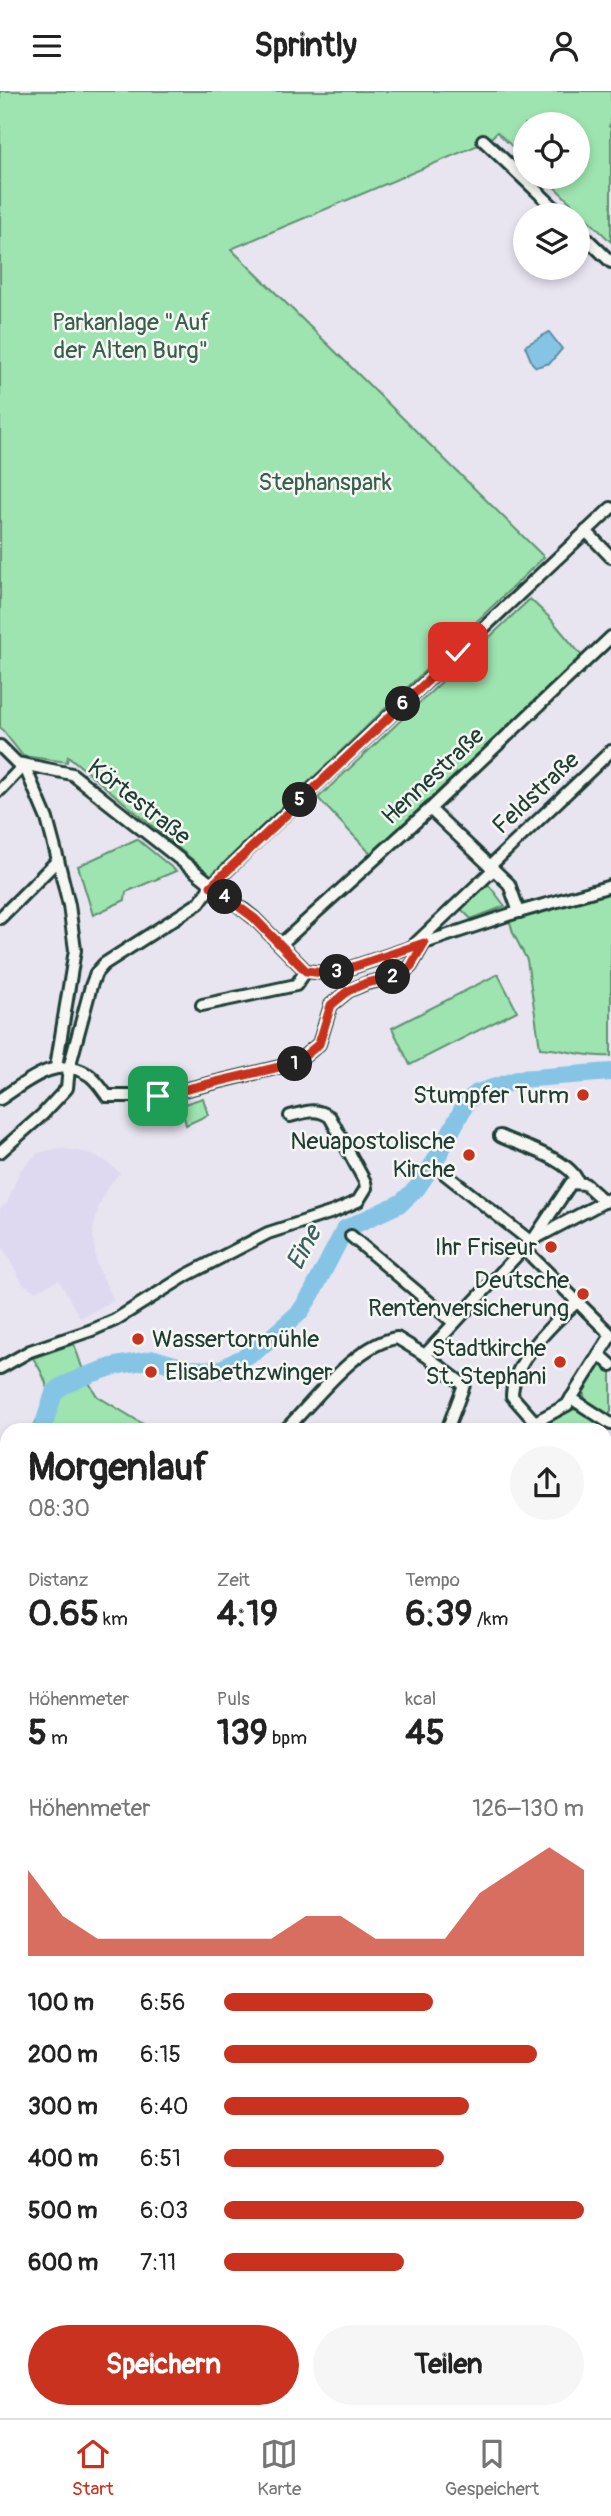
<!DOCTYPE html>
<html lang="de">
<head>
<meta charset="utf-8">
<style>
	body { margin:0; font-family:Pangolin,sans-serif; background:#f6f6f6; color:#222; height:100vh; display:flex; flex-direction:column; font-size:26px; white-space:nowrap }
	* { box-sizing:border-box; margin:0 }
	p { font-size:23px; color:#767676 }
	.icon { flex:none; width:38px; height:38px; fill:none; stroke:currentColor; stroke-width:2; stroke-linecap:round; stroke-linejoin:round }
	.map { position:relative; flex:1; overflow:hidden }
	.panel { position:absolute; left:0px; top:1332px; width:612px; height:996px; display:flex; flex-direction:column; background:#fff; border-radius:21px 21px 0 0; box-shadow:0 4px 10px #0003 }
	.panel>* { flex:none }
	.fabs { position:absolute; left:513px; top:21px; display:grid; gap:14px }
	.fabs a { display:grid; place-items:center; width:77px; height:77px; border-radius:50%; background:#fff; box-shadow:0 4px 10px #0003; font-size:35px }
	.pin { position:absolute; display:grid; place-items:center; width:60px; height:60px; color:#fff; margin:-30px; border-radius:14px; box-shadow:0 4px 10px #0006 }
	.km { position:absolute; width:35px; height:35px; margin:-18px; border-radius:50%; background:#222; color:#fff; font-size:19px; line-height:35px; text-align:center }
	.round { display:grid; place-items:center; flex:none; width:74px; height:74px; border-radius:37px; background:#f6f6f6 }
	.head { display:flex; align-items:center; justify-content:space-between; height:119px; padding:0 28px }
	h1 { font-size:38px; font-weight:800; line-height:52px }
	.figures { display:grid; grid-template-columns:repeat(3,1fr); gap:10px; height:119px; padding:7px 28px }
	.figures div { display:grid; align-content:center }
	.figures b { font-size:35px; font-weight:800 }
	.figures small { font-size:19px; font-weight:400 }
	.figures p { font-size:19px }
	.chart { height:196px; padding:14px 28px }
	.chart p { display:flex; justify-content:space-between }
	.chart svg { width:100%; height:126px; margin-top:7px; fill:#c8321e; opacity:.7 }
	.action { display:flex; gap:14px; margin-top:auto; padding:14px 28px }
	.action a { flex:1; height:80px; border-radius:42px; background:#c8321e; color:#fff; font-size:28px; font-weight:800; line-height:80px; text-align:center }
	.action a+a { background:#f6f6f6; color:#222 }
	ul { padding:0 28px; list-style:none; font-size:23px }
	li { display:grid; grid-template-columns:112px 84px 1fr; align-items:center; height:52px }
	li i { height:18px; border-radius:9px; background:#c8321e }
	header { display:flex; justify-content:space-between; align-items:center; height:91px; padding:0 28px; background:#fff; font-size:32px; font-weight:800 }
	.tabs { display:flex; justify-content:space-around; align-items:center; height:98px; border-top:2px solid #e0e0e0; background:#fff; font-size:19px; color:#767676 }
	.tabs a { display:grid; justify-items:center; gap:4px }
	.tabs .current { color:#c8321e }
	.map>svg:first-child { display:block }
	.built { fill:#ded9f0 }
	.green { fill:#9ee4b0; stroke:#5e9072; stroke-width:2 }
	.water { fill:#86c4e6; stroke:#5d8e9f; stroke-width:2 }
	.lines { fill:none; stroke-linecap:round; stroke-linejoin:round }
	.river { stroke:#86c4e6; stroke-width:18 }
	.minor-casing { stroke:#1f3d34; stroke-width:16 }
	.major-casing { stroke:#1f3d34; stroke-width:18 }
	.minor { stroke:#f6f6f2; stroke-width:10 }
	.major { stroke:#f9deab; stroke-width:12 }
	.route-casing { stroke:#fff; stroke-width:14 }
	.route { stroke:#c8321e; stroke-width:9 }
	.poi-dot { fill:#c8321e; stroke:#f6f6f2; stroke-width:2.5 }
	.labels { text-anchor:middle; dominant-baseline:central; stroke-width:5; stroke-linejoin:round; paint-order:stroke }
	.park-label { font-size:24px; fill:#385e4d; stroke:#f6f6f2 }
	.street-label { font-size:24px; fill:#1f3d34; stroke:#f6f6f2 }
	.poi-label { font-size:24px; fill:#1f3d34; stroke:#f6f6f2; text-anchor:end }
	.water-label { font-size:26px; font-style:italic; fill:#395f60; stroke:#f6f6f2 }
</style>
</head>
<body>
<header><svg class="icon" aria-label="menu" viewBox="0 0 24 24"><path d="M4 6h16M4 12h16M4 18h16"/></svg>Sprintly<svg class="icon" aria-label="person" viewBox="0 0 24 24"><circle cx="12" cy="8" r="4"/><path d="M4 21q1-7 8-7t8 7"/></svg></header>
<div class="map">
<svg width="611" height="2327" viewBox="0 0 611 2327">
	<rect width="100%" height="100%" fill="#e8e5f1"/>
	<filter id="ink" filterUnits="userSpaceOnUse"><feTurbulence type="fractalNoise" baseFrequency=".0143" numOctaves="2"/><feDisplacementMap in="SourceGraphic" scale="14" xChannelSelector="R" yChannelSelector="G"/><feConvolveMatrix kernelMatrix="1 2 1 2 8 2 1 2 1" color-interpolation-filters="sRGB"/></filter>
	<g filter="url(#ink)">
		<!-- built -->
		<path class="built" d="M60 1057 84 1061 106 1070 120 1082 108 1095 99 1115 93 1139 96 1172 114 1210 80 1227 59 1189 35 1200 23 1193 0 1152V1117L7 1112 20 1079 38 1062Z"/>
		<!-- green -->
		<g class="green">
			<path d="M0 0H611V32L609 35 611 37V151L544 86H578V33H525V68L497 41 488 50 231 158 544 466 211 784 68 665 67 671 23 665 0 636Z"/>
			<path d="M530 508 550 527 582 565 371 763 318 707Z"/>
			<path d="M137 748 176 780 126 801 125 809 93 824 78 775Z"/>
			<path d="M488 793 505 815 471 828 461 818Z"/>
			<path d="M611 795V965C587 967 565 958 540 957L527 869 513 842 508 824Z"/>
			<path d="M498 883 517 920 410 974 392 937Z"/>
			<path d="M203 1007 208 1024 186 1034 181 1014Z"/>
			<path d="M74 1253 85 1285 97 1305 153 1339H30C51 1309 54 1299 33 1267Z"/>
			<path d="M599 1268 611 1278V1321L605 1325 585 1308 582 1296Z"/>
			<path d="M578 1317 604 1333 600 1339H540L539 1335 551 1327Z"/>
			<path d="M606 1785 611 1788V2123L606 2119Z"/>
			<path d="M0 1807 7 1813V1957L0 1952Z"/>
			<path d="M370 2320 408 2321 409 2327H363Z"/>
		</g>
		<!-- water -->
		<path class="water" d="M549 241 562 258 550 272 536 276 532 272 525 255Z"/>
		<g class="lines">
			<!-- river -->
			<g class="river">
				<path d="M42 1339 54 1302 62 1295 85 1285 115 1275 154 1268 188 1278 219 1279 256 1260 300 1221 312 1202 345 1138 401 1112 417 1097 434 1072 467 1010 477 1002 520 988 611 981"/>
				<path d="M0 1390 7 1387"/>
			</g>
			<!-- minor casing -->
			<g class="minor-casing">
				<g id="minor">
					<path d="M483 49 562 124"/>
					<path d="M578 139 611 171"/>
					<path d="M586 440 611 466"/>
					<path d="M0 655 17 672 72 683 254 827 306 880"/>
					<path d="M0 699 24 674 47 728 58 769 69 814 75 859 56 976"/>
					<path d="M430 718 509 793 519 821"/>
					<path d="M490 775 611 660"/>
					<path d="M0 827 58 769"/>
					<path d="M281 853 430 718 611 546"/>
					<path d="M414 854 493 779"/>
					<path d="M306 880 332 883 508 824 611 795"/>
					<path d="M202 914 296 894 306 880"/>
					<path d="M0 1008C27 991 56 963 89 984 96 989 102 998 107 1005H158L296 972 319 953 331 914 348 900 367 892 400 885 411 875 424 852"/>
					<path d="M500 1045C521 1055 570 1068 578 1091"/>
					<path d="M0 1061 42 1024 67 997 69 977 91 895 96 882 104 873 199 812 211 795 262 745 611 417"/>
					<path d="M445 1083 530 1150"/>
					<path d="M351 1145 454 1232"/>
					<path d="M535 1146 571 1092 585 1093 605 1111"/>
					<path d="M524 1158 611 1244"/>
					<path d="M599 1263 611 1274"/>
					<path d="M425 1264 530 1150 611 1107"/>
					<path d="M0 1277 30 1260 92 1239 115 1229 187 1184 268 1142 333 1121 358 1110 366 1097 365 1091 330 1026C317 1016 305 1021 290 1025"/>
					<path d="M571 1307 611 1333"/>
					<path d="M535 1331 512 1305C512 1271 553 1232 577 1211"/>
					<path d="M285 1339C313 1312 356 1252 397 1247L425 1264 464 1294 447 1339"/>
					<path d="M537 1339 535 1331 567 1314 611 1244"/>
					<path d="M606 1396 611 1393"/>
					<path d="M606 1470 611 1474"/>
					<path d="M606 1531 611 1535"/>
					<path d="M606 1621 611 1612"/>
					<path d="M606 1774 611 1778"/>
					<path d="M0 1802 7 1807"/>
					<path d="M0 2070 7 2059"/>
					<path d="M606 2131 611 2136"/>
					<path d="M0 2138 7 2144"/>
					<path d="M0 2167 7 2161"/>
					<path d="M606 2210 611 2203"/>
					<path d="M72 2327 85 2320"/>
				</g>
			</g>
			<!-- major casing -->
			<g class="major-casing">
				<g id="major">
					<path d="M0 1641 7 1645"/>
					<path d="M606 2309 611 2308"/>
					<path d="M421 2320 423 2327"/>
					<path d="M530 2327 560 2320"/>
				</g>
			</g>
			<!-- minor -->
			<use href="#minor" class="minor"/>
			<!-- major -->
			<use href="#major" class="major"/>
		</g>
	</g>
	<g class="lines" filter="url(#ink)">
		<!-- route casing -->
		<g class="route-casing">
			<path id="route" d="M158 1005 296 972 319 953 331 914 348 900 366 892 400 885 411 875 424 852 332 883 306 880 254 827 211 795 458 561"/>
		</g>
		<!-- route -->
		<use href="#route" class="route"/>
	</g>
	<!-- markers -->
	<g class="poi-dot">
		<circle cx="583" cy="1004" r="7"/>
		<circle cx="469" cy="1064" r="7"/>
		<circle cx="551" cy="1156" r="7"/>
		<circle cx="583" cy="1203" r="7"/>
		<circle cx="138" cy="1248" r="7"/>
		<circle cx="560" cy="1271" r="7"/>
		<circle cx="151" cy="1281" r="7"/>
	</g>
	<g class="labels">
		<!-- park labels -->
		<g class="park-label">
			<text x="131" y="231">Parkanlage "Auf<tspan x="131" dy="28">der Alten Burg"</tspan></text>
			<text x="325" y="391">Stephanspark</text>
		</g>
		<!-- street labels -->
		<g class="street-label">
			<text transform="translate(433 685) rotate(-43)">Hennestraße</text>
			<text transform="translate(536 702) rotate(-43)">Feldstraße</text>
			<text transform="translate(139 711) rotate(38)">Körtestraße</text>
		</g>
		<!-- poi labels -->
		<g class="poi-label">
			<text x="569" y="1004">Stumpfer Turm</text>
			<text x="455" y="1050">Neuapostolische<tspan x="455" dy="28">Kirche</tspan></text>
			<text x="537" y="1156">Ihr Friseur</text>
			<text x="569" y="1189">Deutsche<tspan x="569" dy="28">Rentenversicherung</tspan></text>
			<text x="152" y="1248" text-anchor="start">Wassertormühle</text>
			<text x="546" y="1257">Stadtkirche<tspan x="546" dy="28">St. Stephani</tspan></text>
			<text x="165" y="1281" text-anchor="start">Elisabethzwinger</text>
		</g>
		<!-- water labels -->
		<g class="water-label">
			<text transform="translate(304 1157) rotate(-62)">Eine</text>
		</g>
	</g>
</svg>
<div class="fabs">
<a><svg class="icon" aria-label="locate" viewBox="0 0 24 24"><circle cx="12" cy="12" r="6"/><path d="M12 2v4M12 18v4M2 12h4M18 12h4"/></svg></a>
<a><svg class="icon" aria-label="layers" viewBox="0 0 24 24"><path d="M12 4l9 5-9 5-9-5zM3 14l9 5 9-5"/></svg></a>
</div>
<div class="pin" style="left:158px;top:1005px;background:#1e9e55"><svg class="icon" aria-label="arrive" viewBox="0 0 24 24"><path d="M6 21V4h12l-3 4 3 4H6"/></svg></div>
<div class="pin" style="left:458px;top:561px;background:#d93025"><svg class="icon" aria-label="check" viewBox="0 0 24 24"><path d="M5 12l5 5 9-10"/></svg></div>
<b class="km" style="left:295px;top:973px">1</b>
<b class="km" style="left:393px;top:886px">2</b>
<b class="km" style="left:337px;top:881px">3</b>
<b class="km" style="left:225px;top:806px">4</b>
<b class="km" style="left:300px;top:709px">5</b>
<b class="km" style="left:403px;top:613px">6</b>
<section class="panel">
<div class="head"><div><h1>Morgenlauf</h1><p>08:30</p></div><a class="round"><svg class="icon" aria-label="share" viewBox="0 0 24 24"><path d="M12 15V3M7 8l5-5 5 5M5 13v7h14v-7"/></svg></a></div>
<div class="figures">
<div><p>Distanz</p><b>0.65<small> km</small></b></div>
<div><p>Zeit</p><b>4:19</b></div>
<div><p>Tempo</p><b>6:39<small> /km</small></b></div>
</div>
<div class="figures">
<div><p>Höhenmeter</p><b>5<small> m</small></b></div>
<div><p>Puls</p><b>139<small> bpm</small></b></div>
<div><p>kcal</p><b>45</b></div>
</div>
<div class="chart"><p><span>Höhenmeter</span>126–130 m</p>
<svg viewBox="0 0 160 44" preserveAspectRatio="none"><path d="M0 44V14L10 30L20 38L30 38L40 38L50 38L60 38L70 38L80 30L90 30L100 38L110 38L120 38L130 22L140 14L150 6L160 14V44z"/></svg>
</div>
<ul>
<li><b>100 m</b>6:56<i style="width:58%"></i></li>
<li><b>200 m</b>6:15<i style="width:87%"></i></li>
<li><b>300 m</b>6:40<i style="width:68%"></i></li>
<li><b>400 m</b>6:51<i style="width:61%"></i></li>
<li><b>500 m</b>6:03<i style="width:100%"></i></li>
<li><b>600 m</b>7:11<i style="width:50%"></i></li>
</ul>
<div class="action"><a>Speichern</a><a>Teilen</a></div>
</section>
</div>
<nav class="tabs">
<a class="current"><svg class="icon" aria-label="home" viewBox="0 0 24 24"><path d="M3 11l9-7 9 7M6 9v11h12V9"/></svg>Start</a>
<a><svg class="icon" aria-label="map" viewBox="0 0 24 24"><path d="M3 6l6-2 6 2 6-2v14l-6 2-6-2-6 2zM9 4v14M15 6v14"/></svg>Karte</a>
<a><svg class="icon" aria-label="saved" viewBox="0 0 24 24"><path d="M7 4h10v16l-5-4-5 4z"/></svg>Gespeichert</a>
</nav>
</body>
</html>
